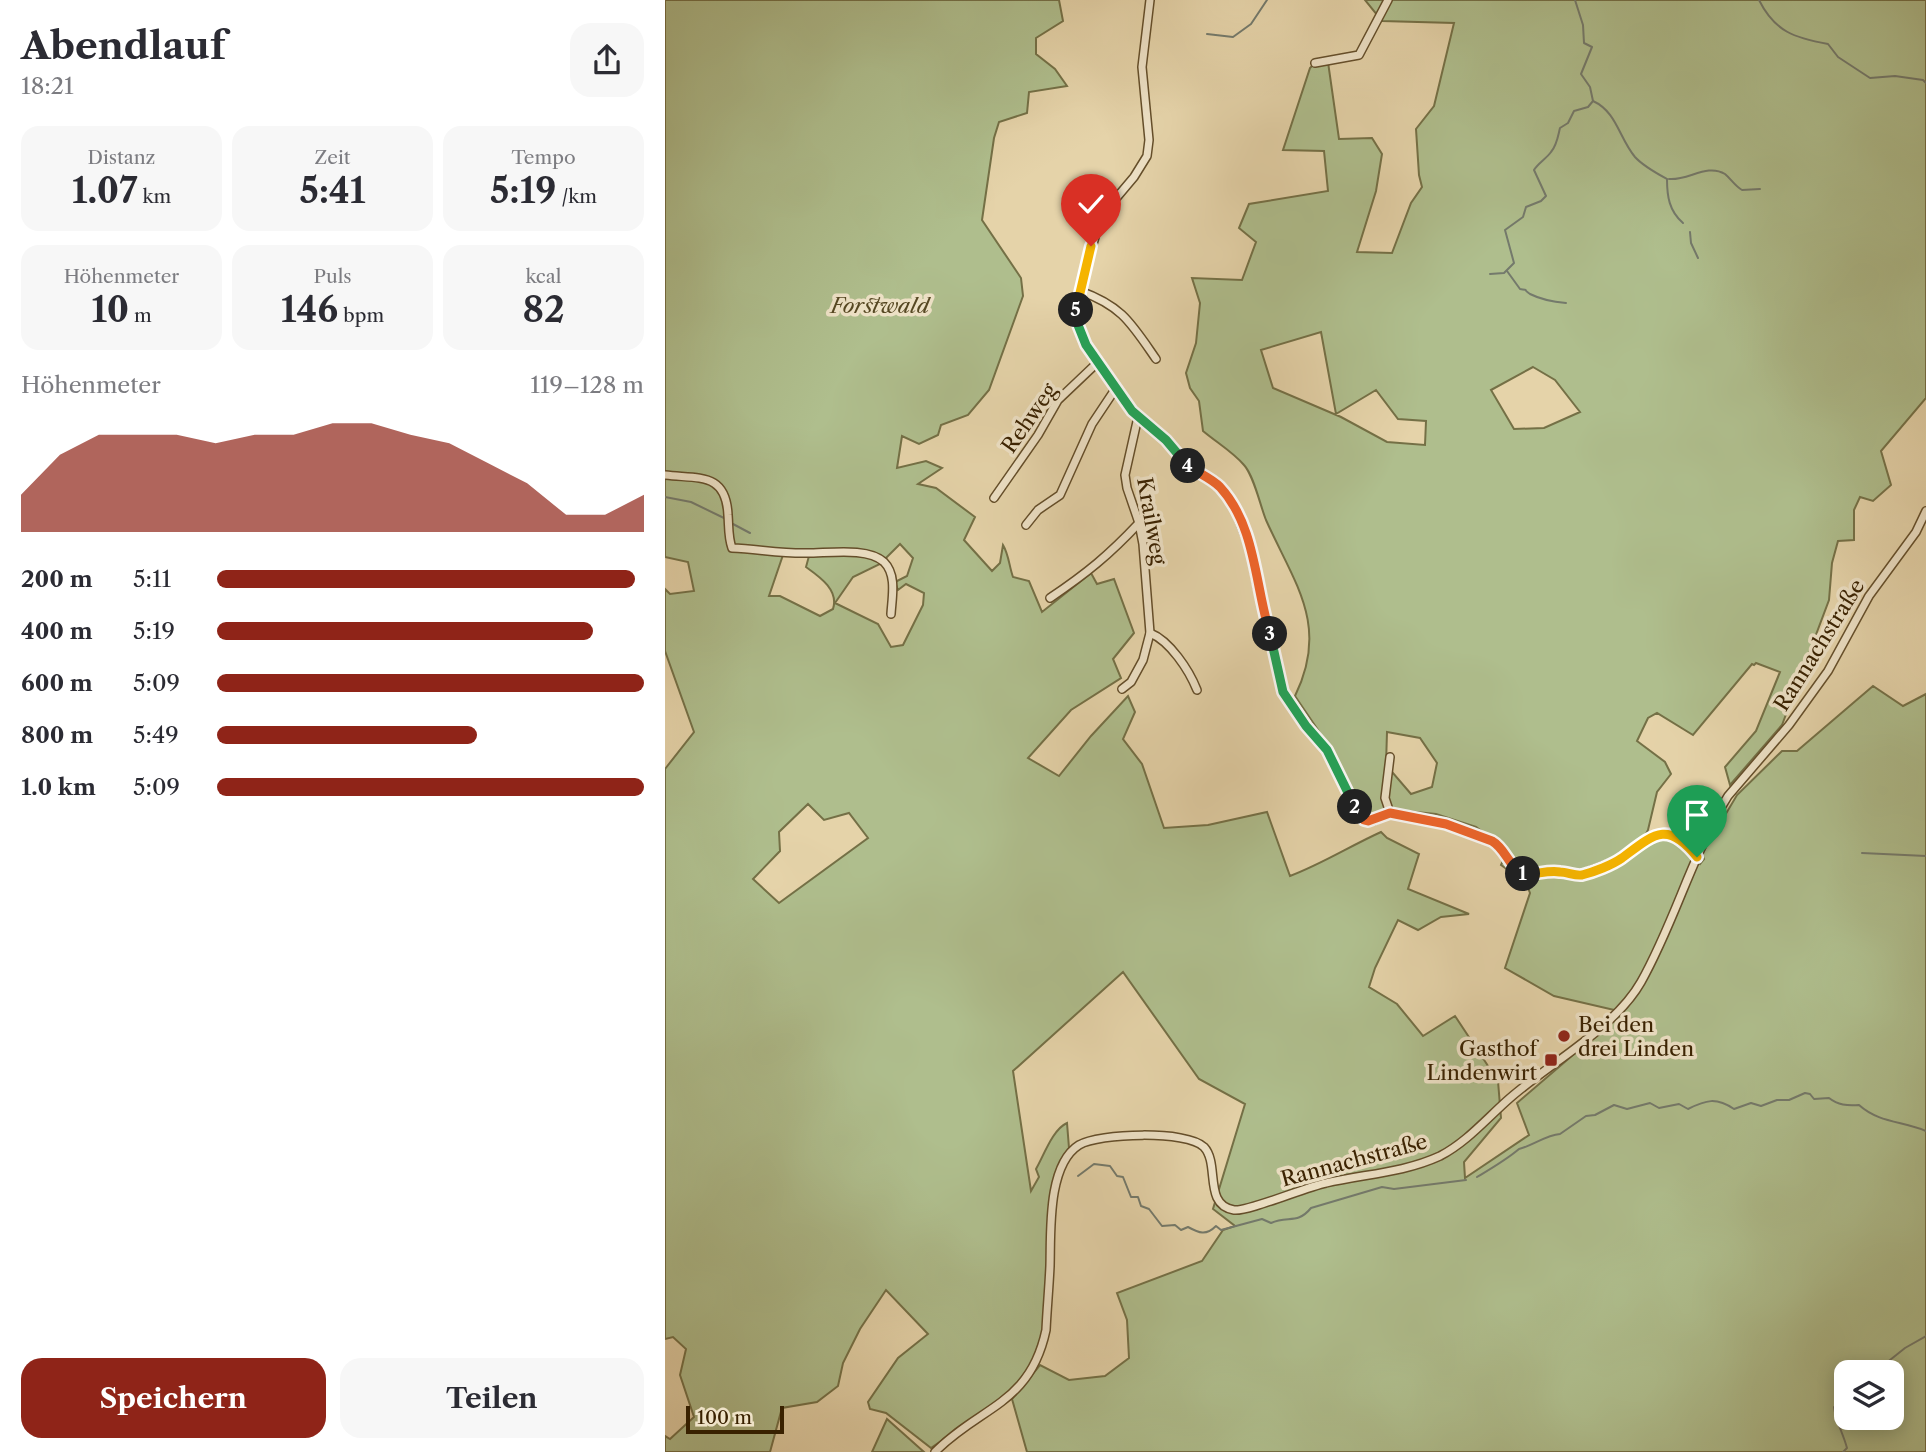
<!DOCTYPE html>
<html lang="de">
<head>
<meta charset="utf-8">
<style>
	body { margin:0; font-family:"Libre Caslon Text",serif; background:#f7f7f7; color:#2b2b33; height:100vh; display:flex; flex-direction:column; font-size:26px; white-space:nowrap }
	* { box-sizing:border-box; margin:0 }
	p { font-size:23px; color:#7c7c81 }
	.icon { flex:none; width:38px; height:38px; fill:none; stroke:currentColor; stroke-width:2; stroke-linecap:round; stroke-linejoin:round }
	.map { position:relative; flex:1; overflow:hidden }
	.drawer { display:flex; flex-direction:column; background:#fff; width:665px }
	.drawer>* { flex:none }
	.buttons { position:absolute; left:1169px; top:1360px; display:grid; gap:14px }
	.buttons a { display:grid; place-items:center; width:70px; height:70px; border-radius:14px; background:#fff; box-shadow:0 4px 18px #0003; font-size:35px }
	.scale { position:absolute; left:21px; bottom:18px; width:98px; box-sizing:border-box; padding-left:7px; border:4px solid #392100; border-top:0; font-size:19px; line-height:24px; white-space:nowrap; color:#392100; -webkit-text-stroke:5px #eee2c7; paint-order:stroke }
	.pin { position:absolute; display:grid; place-items:center; width:60px; height:60px; color:#fff; margin:-72px -30px; border-radius:50% 50% 50% 0; rotate:-45deg; box-shadow:0 0 7px #0007 }
	.pin .icon { rotate:45deg }
	.km { position:absolute; width:35px; height:35px; margin:-18px; border-radius:50%; background:#222; color:#fff; font-size:19px; line-height:35px; text-align:center }
	.round { display:grid; place-items:center; flex:none; width:74px; height:74px; border-radius:21px; background:#f7f7f7 }
	.head { display:flex; align-items:center; justify-content:space-between; height:119px; padding:0 21px }
	h1 { font-size:38px; font-weight:700; line-height:52px }
	.stats { display:grid; grid-template-columns:repeat(3,1fr); gap:10px; height:119px; padding:7px 21px }
	.stats div { display:grid; align-content:center; border-radius:18px; background:#f7f7f7; text-align:center }
	.stats b { font-size:35px; font-weight:700 }
	.stats small { font-size:19px; font-weight:400 }
	.stats p { font-size:19px }
	.chart { height:196px; padding:14px 21px }
	.chart p { display:flex; justify-content:space-between }
	.chart svg { width:100%; height:126px; margin-top:7px; fill:#8f2418; opacity:.7 }
	.action { display:flex; gap:14px; margin-top:auto; padding:14px 21px }
	.action a { flex:1; height:80px; border-radius:21px; background:#8f2418; color:#fff; font-size:28px; font-weight:700; line-height:80px; text-align:center }
	.action a+a { background:#f7f7f7; color:#2b2b33 }
	ul { padding:0 21px; list-style:none; font-size:23px }
	li { display:grid; grid-template-columns:112px 84px 1fr; align-items:center; height:52px }
	li i { height:18px; border-radius:9px; background:#8f2418 }
	main { display:flex; flex:1; min-height:0 }
	.map>svg:first-child { display:block }
	.green { fill:#afbe8d; stroke:#747046; stroke-width:2; fill-rule:evenodd }
	.lines { fill:none; stroke-linecap:round; stroke-linejoin:round }
	.stream { stroke:#747a6c; stroke-width:2 }
	.minor-casing { stroke:#644e2a; stroke-width:10 }
	.minor { stroke:#eee2c7; stroke-width:7 }
	.split-1-casing { stroke:#fff; stroke-width:14 }
	.split-2-casing { stroke:#fff; stroke-width:14 }
	.split-3-casing { stroke:#fff; stroke-width:14 }
	.split-4-casing { stroke:#fff; stroke-width:14 }
	.split-5-casing { stroke:#fff; stroke-width:14 }
	.split-6-casing { stroke:#fff; stroke-width:14 }
	.split-1 { stroke:#f5b400; stroke-width:9 }
	.split-2 { stroke:#f0652b; stroke-width:9 }
	.split-3 { stroke:#22a559; stroke-width:9 }
	.split-4 { stroke:#f0652b; stroke-width:9 }
	.split-5 { stroke:#22a559; stroke-width:9 }
	.split-6 { stroke:#f5b400; stroke-width:9 }
	.poi-dot { fill:#8f2418; stroke:#eee2c7; stroke-width:2.5 }
	.labels { text-anchor:middle; dominant-baseline:central; stroke-width:7; stroke-linejoin:round; paint-order:stroke }
	.park-label { font-size:21px; font-style:italic; fill:#564823; stroke:#eee2c7 }
	.street-label { font-size:21px; fill:#392100; stroke:#eee2c7 }
	.poi-label { font-size:21px; fill:#392100; stroke:#eee2c7; text-anchor:start }
</style>
</head>
<body>
<main>
<section class="drawer">
<div class="head"><div><h1>Abendlauf</h1><p>18:21</p></div><a class="round"><svg class="icon" aria-label="share" viewBox="0 0 24 24"><path d="M12 15V3M7 8l5-5 5 5M5 13v7h14v-7"/></svg></a></div>
<div class="stats">
<div><p>Distanz</p><b>1.07<small> km</small></b></div>
<div><p>Zeit</p><b>5:41</b></div>
<div><p>Tempo</p><b>5:19<small> /km</small></b></div>
</div>
<div class="stats">
<div><p>Höhenmeter</p><b>10<small> m</small></b></div>
<div><p>Puls</p><b>146<small> bpm</small></b></div>
<div><p>kcal</p><b>82</b></div>
</div>
<div class="chart"><p><span>Höhenmeter</span>119–128 m</p>
<svg viewBox="0 0 160 44" preserveAspectRatio="none"><path d="M0 44V31L10 17L20 10L30 10L40 10L50 13L60 10L70 10L80 6L90 6L100 10L110 13L120 20L130 27L140 38L150 38L160 31V44z"/></svg>
</div>
<ul>
<li><b>200 m</b>5:11<i style="width:98%"></i></li>
<li><b>400 m</b>5:19<i style="width:88%"></i></li>
<li><b>600 m</b>5:09<i style="width:100%"></i></li>
<li><b>800 m</b>5:49<i style="width:61%"></i></li>
<li><b>1.0 km</b>5:09<i style="width:100%"></i></li>
</ul>
<div class="action"><a>Speichern</a><a>Teilen</a></div>
</section>
<div class="map">
<svg width="1261" height="1452" viewBox="0 0 1261 1452">
	<rect width="100%" height="100%" fill="#e5d3a9"/>
	<filter id="stains"><feTurbulence type="fractalNoise" baseFrequency=".00286" numOctaves="4"/><feColorMatrix values="0 0 0 0 .2 0 0 0 0 .09 0 0 0 0 .02 0 0 0 .5 -.17"/></filter>
	<radialGradient id="worn" r=".72"><stop offset=".6" stop-color="#630" stop-opacity="0"/><stop offset="1" stop-color="#630" stop-opacity=".3"/></radialGradient>
	<!-- green -->
	<g class="green">
		<path d="M0 0H394L398 21 371 38V54L390 69 402 86 364 92 362 113 334 122 329 138 317 220 356 278 358 296 324 390 303 415 276 425 273 435 254 444 237 436 232 468 261 461 277 468 253 484 271 488 310 517 299 540 327 571 335 563 338 545C344 555 344 566 348 577L364 581 377 612 426 573 432 584 449 579 469 633 448 659 456 678 406 710 363 758 394 776 426 736 463 696 470 712 458 739 477 764 499 828 543 825 602 812 625 876C657 864 685 846 716 832L722 838 754 854 743 889 804 914 776 917 753 930 733 920 710 968 704 987 732 1004 758 1036 790 1016 833 1081 836 1118 799 1162 800 1178 864 1135 852 1103 958 1012 889 996 840 968 865 893 861 883 836 865 843 851 811 827 771 814 721 809 703 818 653 730 630 696C665 625 629 583 601 520 595 505 589 476 579 465 568 452 551 442 538 431L534 401 525 388 521 373 531 343 535 303 527 278 577 280 591 242 574 228 584 204 663 191 659 151 618 150 645 68 650 63 663 62 674 139 707 138 717 154 711 191 692 252 727 253 746 203 757 187 754 175 751 129 769 106 789 23 717 21 700 0H1261V398L1216 451 1226 485 1208 501 1195 497 1189 510V540L1173 541 1167 563 1164 600 1117 725 1065 785 1060 767 1091 731 1115 672 1091 663 1089 665 1087 664 1028 735 992 713 983 718 972 741 1000 762 1006 774 992 792 983 830 975 845 995 837 1009 840 1035 864 1039 859 1037 854 1072 795 1117 751H1132L1208 686 1238 706 1261 694V1452H362L347 1399 375 1365 404 1380 440 1376 464 1358 462 1320 452 1293 537 1261 558 1230 570 1226 548 1209 580 1104 534 1079 458 972 348 1071 366 1191 374 1177 371 1169C379 1155 388 1129 402 1123L404 1148 388 1181 379 1328 367 1363 346 1392 266 1448 221 1413 205 1409 203 1402 233 1358 263 1334 221 1290 195 1329 178 1363 173 1386 152 1402 117 1408 105 1452H0V1436L5 1439 29 1417 15 1375 21 1349 8 1337 0 1339V769L29 732 0 651V589L5 594 29 591 23 562 0 557ZM656 332 671 414 711 390 733 419 761 421 760 445 722 442 676 417 608 388 596 350ZM868 367 890 380 915 412 879 428 849 429 826 390ZM235 544 248 558 242 576 230 582 233 590 241 584 259 593 258 605 238 645 226 647 213 624 170 603 188 577 215 564ZM118 555 144 556 141 567C155 577 174 590 168 609L155 616 115 596H104ZM722 732 755 738 772 763 767 787 746 794 721 765ZM143 804 159 820 184 813 203 838 114 903 88 879 115 851 114 832ZM1181 1372H1227V1418H1181Z"/>
		<path d="M222 1419 259 1452H207Z"/>
	</g>
	<g class="lines">
		<!-- stream -->
		<g class="stream">
			<path d="M1094 0C1110 32 1130 38 1163 44L1173 57 1205 78 1230 76 1258 80 1261 83"/>
			<path d="M542 34 568 37 586 24 602 0"/>
			<path d="M928 101C952 112 954 138 970 157 978 166 991 173 1002 179 1002 196 1004 211 1018 223"/>
			<path d="M1004 179C1023 181 1042 163 1060 174 1066 179 1070 186 1077 190L1095 189"/>
			<path d="M1025 232 1026 243 1033 258"/>
			<path d="M842 271 855 289C866 291 856 288 865 294 875 299 889 302 901 303"/>
			<path d="M825 274 839 273 849 263 840 230 858 217 861 207 876 201 881 196 869 170C873 163 881 159 886 152 892 145 893 136 895 128L903 123 909 111 923 107 928 101 925 87 916 74 927 47 919 43 918 25 910 0"/>
			<path d="M0 497 26 502 61 519"/>
			<path d="M68 524 85 533"/>
			<path d="M1197 853 1261 856"/>
			<path d="M413 1176 429 1164 445 1166 452 1176 458 1177 466 1197H473L476 1206 484 1209 497 1226 510 1225 516 1230 523 1227C534 1233 541 1236 551 1226L556 1230 597 1219 606 1223C623 1215 632 1225 646 1208L717 1187 729 1189 801 1180"/>
			<path d="M812 1177C827 1168 841 1160 854 1149 867 1146 881 1135 895 1134L921 1116 930 1115 949 1105 962 1109 985 1103 994 1108 1014 1104 1023 1109C1041 1100 1051 1097 1069 1109L1086 1103 1096 1106 1112 1100H1124L1140 1093 1145 1094 1149 1099 1164 1098C1173 1105 1182 1106 1194 1105 1214 1123 1238 1121 1261 1131"/>
			<path d="M1210 1372 1240 1348 1261 1336"/>
			<path d="M1178 1452 1182 1448C1178 1433 1171 1422 1169 1407L1181 1400"/>
		</g>
		<!-- minor casing -->
		<g class="minor-casing">
			<g id="minor">
				<path d="M485 0 477 67 484 140 482 156 469 177 442 209 434 223 413 296 411 320 421 345 467 411 501 440 519 464 553 485 568 504 585 548 593 589 609 646 618 692 641 726 662 750 686 801 699 820 708 821 725 813 792 827 833 844 850 870 859 875 884 871 914 875 954 860 984 837 994 834 1011 836 1020 842 1032 857"/>
				<path d="M650 63 694 55 723 0"/>
				<path d="M415 291C457 306 466 323 491 359"/>
				<path d="M0 475C34 479 61 472 63 515 64 527 63 537 67 548 91 549 114 553 138 553 159 554 202 546 219 562 232 575 227 597 226 614"/>
				<path d="M329 498 373 435 393 400 433 362"/>
				<path d="M361 525 373 510 395 495 427 424 451 388"/>
				<path d="M385 598C422 573 444 555 474 523"/>
				<path d="M485 633C505 641 524 670 532 690"/>
				<path d="M457 689 466 682 478 660 485 633 478 544 474 523 462 488 460 475 473 417"/>
				<path d="M725 813 720 798 725 757"/>
				<path d="M270 1452C315 1406 365 1405 381 1330 382 1309 384 1288 385 1266 386 1233 382 1165 414 1145 434 1133 522 1130 539 1147 555 1164 538 1205 569 1210 582 1212 641 1187 661 1183 699 1174 738 1173 775 1156 802 1142 822 1118 845 1098 885 1063 950 1028 976 982 1007 927 1024 866 1054 811L1063 796 1124 725 1163 671 1204 596 1251 532 1261 511"/>
			</g>
		</g>
		<!-- minor -->
		<use href="#minor" class="minor"/>
	</g>
	<g class="lines">
		<!-- split-1 casing -->
		<g class="split-1-casing">
			<path id="split-1" d="M858 874C870 875 882 870 895 872 902 872 910 876 917 875 929 872 947 865 957 858 989 834 1002 820 1032 857"/>
		</g>
		<!-- split-2 casing -->
		<g class="split-2-casing">
			<path id="split-2" d="M690 807 699 820 703 821 725 813 781 824 827 841C841 849 843 866 858 874"/>
		</g>
		<!-- split-3 casing -->
		<g class="split-3-casing">
			<path id="split-3" d="M605 634 618 692 641 726 662 750 690 807"/>
		</g>
		<!-- split-4 casing -->
		<g class="split-4-casing">
			<path id="split-4" d="M523 466C533 473 546 478 555 487 591 526 590 586 605 634"/>
		</g>
		<!-- split-5 casing -->
		<g class="split-5-casing">
			<path id="split-5" d="M411 310V320L421 345 467 411 501 440 523 466"/>
		</g>
		<!-- split-6 casing -->
		<g class="split-6-casing">
			<path id="split-6" d="M411 310 426 246"/>
		</g>
		<!-- split-1 -->
		<use href="#split-1" class="split-1"/>
		<!-- split-2 -->
		<use href="#split-2" class="split-2"/>
		<!-- split-3 -->
		<use href="#split-3" class="split-3"/>
		<!-- split-4 -->
		<use href="#split-4" class="split-4"/>
		<!-- split-5 -->
		<use href="#split-5" class="split-5"/>
		<!-- split-6 -->
		<use href="#split-6" class="split-6"/>
	</g>
	<!-- markers -->
	<g class="poi-dot">
		<circle cx="899" cy="1036" r="7"/>
		<rect x="879" y="1053" width="14" height="14" rx="3.5"/>
	</g>
	<g class="labels">
		<!-- park labels -->
		<g class="park-label">
			<text x="215" y="305">Forstwald</text>
		</g>
		<!-- street labels -->
		<g class="street-label">
			<text transform="translate(364 418) rotate(-55)">Rehweg</text>
			<text transform="translate(487 521) rotate(80)">Krailweg</text>
			<text transform="translate(1154 645) rotate(-58)">Rannachstraße</text>
			<text transform="translate(689 1160) rotate(-15)">Rannachstraße</text>
		</g>
		<!-- poi labels -->
		<g class="poi-label">
			<text x="913" y="1024">Bei den<tspan x="913" dy="24">drei Linden</tspan></text>
			<text x="872" y="1048" text-anchor="end">Gasthof<tspan x="872" dy="24">Lindenwirt</tspan></text>
		</g>
	</g>
	<rect width="100%" height="100%" filter="url(#stains)"/>
	<rect width="100%" height="100%" fill="url(#worn)"/>
</svg>
<div class="buttons">
<a><svg class="icon" aria-label="layers" viewBox="0 0 24 24"><path d="M12 4l9 5-9 5-9-5zM3 14l9 5 9-5"/></svg></a>
</div>
<div class="scale">100 m</div>
<div class="pin" style="left:1032px;top:857px;background:#1e9e55"><svg class="icon" aria-label="arrive" viewBox="0 0 24 24"><path d="M6 21V4h12l-3 4 3 4H6"/></svg></div>
<div class="pin" style="left:426px;top:246px;background:#d93025"><svg class="icon" aria-label="check" viewBox="0 0 24 24"><path d="M5 12l5 5 9-10"/></svg></div>
<b class="km" style="left:858px;top:874px">1</b>
<b class="km" style="left:690px;top:807px">2</b>
<b class="km" style="left:605px;top:634px">3</b>
<b class="km" style="left:523px;top:466px">4</b>
<b class="km" style="left:411px;top:310px">5</b>
</div>
</main>
</body>
</html>
